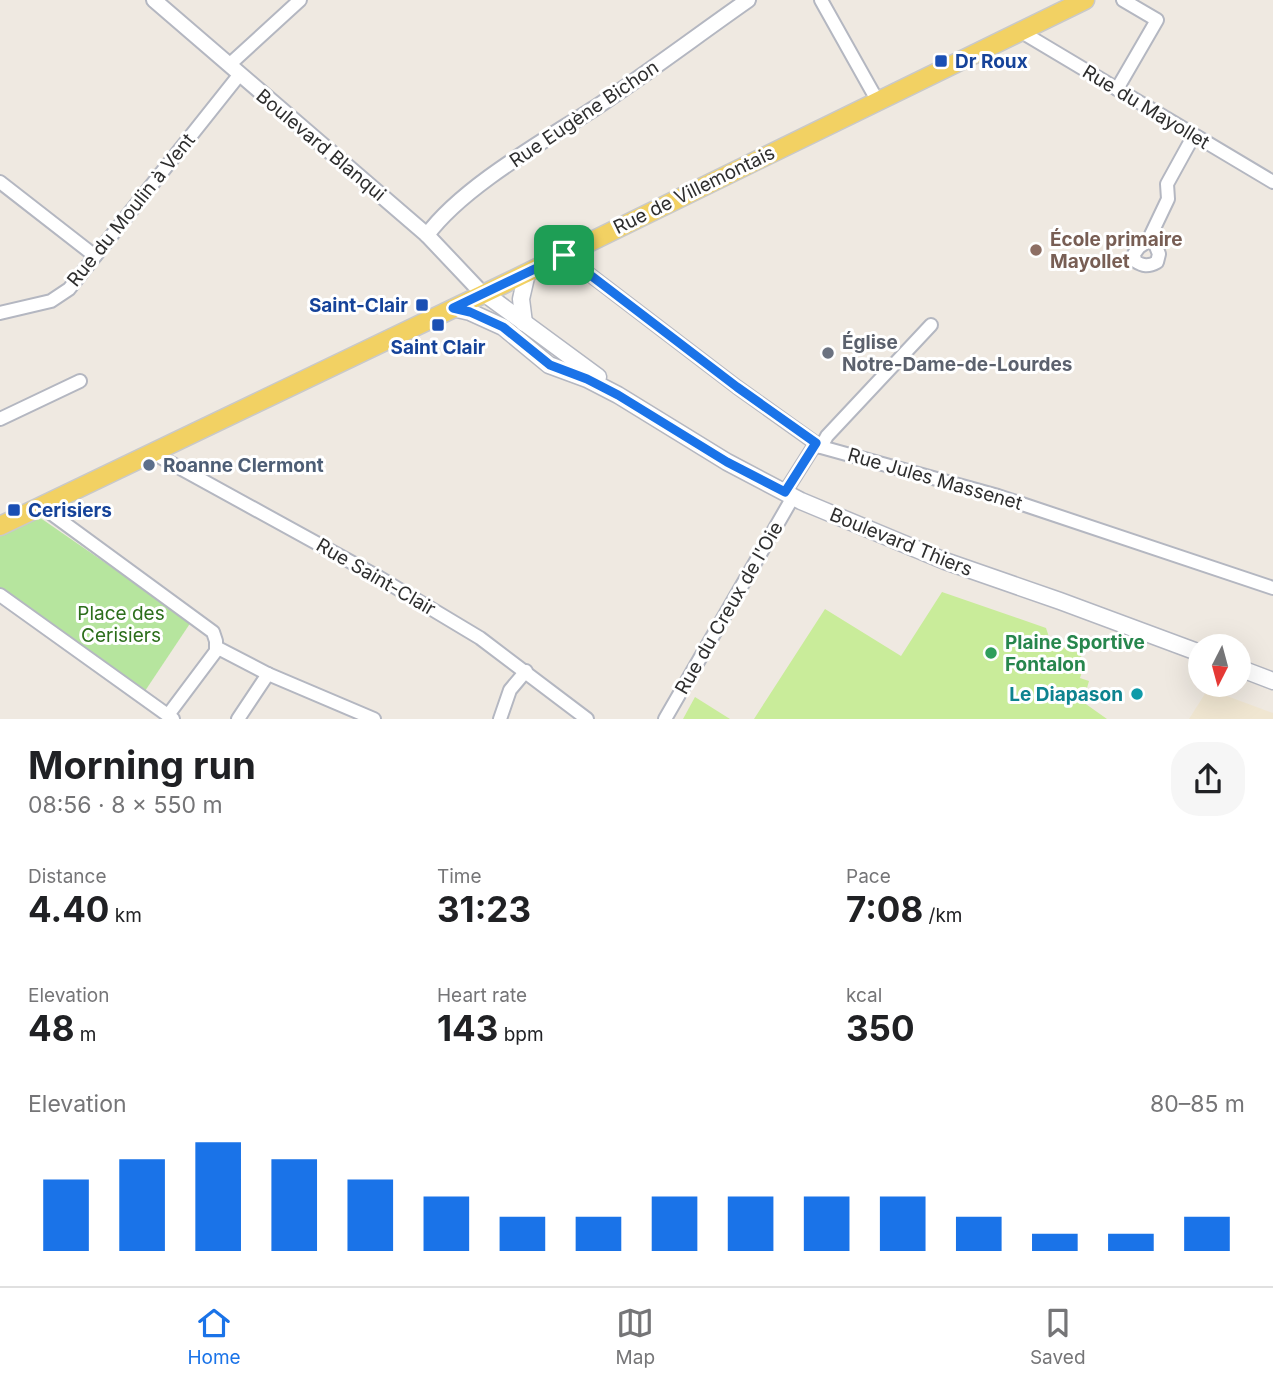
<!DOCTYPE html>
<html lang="en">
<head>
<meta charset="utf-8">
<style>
	body { margin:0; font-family:Inter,sans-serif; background:#f6f6f6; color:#202124; height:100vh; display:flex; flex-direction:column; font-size:26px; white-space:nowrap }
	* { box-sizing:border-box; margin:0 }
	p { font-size:23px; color:#757577 }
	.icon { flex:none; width:38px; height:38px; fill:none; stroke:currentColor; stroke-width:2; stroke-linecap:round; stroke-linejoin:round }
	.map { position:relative; height:719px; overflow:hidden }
	.side { display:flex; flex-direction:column; background:#fff; flex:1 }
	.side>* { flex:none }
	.needle { width:46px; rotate:186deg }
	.tools { position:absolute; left:1188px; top:634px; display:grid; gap:14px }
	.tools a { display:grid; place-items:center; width:63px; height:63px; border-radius:50%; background:#fff; box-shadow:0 7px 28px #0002; font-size:35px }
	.pin { position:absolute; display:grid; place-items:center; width:60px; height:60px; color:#fff; margin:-30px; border-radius:14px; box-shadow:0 4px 10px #0006 }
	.round { display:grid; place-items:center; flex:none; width:74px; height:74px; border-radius:28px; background:#f6f6f6 }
	.overview { display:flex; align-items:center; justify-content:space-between; height:119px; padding:0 28px }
	h1 { font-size:38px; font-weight:700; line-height:52px }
	.stats { display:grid; grid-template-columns:repeat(3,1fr); gap:10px; height:119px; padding:7px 28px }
	.stats div { display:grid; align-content:center }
	.stats b { font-size:35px; font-weight:700 }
	.stats small { font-size:19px; font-weight:400 }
	.stats p { font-size:19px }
	.chart { height:196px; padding:14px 28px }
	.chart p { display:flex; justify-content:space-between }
	.chart svg { width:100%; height:126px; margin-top:7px; stroke:#1a73e8; stroke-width:6 }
	.menu { display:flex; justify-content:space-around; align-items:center; height:98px; border-top:2px solid #e0e0e0; background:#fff; font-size:19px; color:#757577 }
	.menu a { display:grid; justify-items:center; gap:4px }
	.menu .current { color:#1a73e8 }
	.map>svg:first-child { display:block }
	.education { fill:#f0e6d1 }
	.green { fill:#b6e59e }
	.pitch { fill:#c9ec9a }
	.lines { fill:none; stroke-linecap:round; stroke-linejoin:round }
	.minor-casing { stroke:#b4b7c1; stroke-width:16 }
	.tertiary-casing { stroke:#b4b7c1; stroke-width:18 }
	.secondary-casing { stroke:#b4b7c1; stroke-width:19 }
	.primary-casing { stroke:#c9c9c9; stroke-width:21 }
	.minor { stroke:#fff; stroke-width:12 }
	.tertiary { stroke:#fff; stroke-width:14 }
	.secondary { stroke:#fff; stroke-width:16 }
	.primary { stroke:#f2d163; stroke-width:18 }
	.route-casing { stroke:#fff; stroke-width:14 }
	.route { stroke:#1a73e8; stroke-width:9 }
	.transit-dot { fill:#1a4fb4; stroke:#fff; stroke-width:2.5 }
	.education-dot { fill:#8d6e63; stroke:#fff; stroke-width:2.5 }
	.worship-dot { fill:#6b7280; stroke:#fff; stroke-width:2.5 }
	.service-dot { fill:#5c6f8a; stroke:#fff; stroke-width:2.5 }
	.leisure-dot { fill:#2e9e5b; stroke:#fff; stroke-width:2.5 }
	.culture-dot { fill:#0f9aa8; stroke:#fff; stroke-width:2.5 }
	.labels { text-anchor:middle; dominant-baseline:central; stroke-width:6; stroke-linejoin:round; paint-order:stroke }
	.transit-label { font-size:19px; font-weight:bold; fill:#164399; stroke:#fff; text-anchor:start }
	.street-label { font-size:19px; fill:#2e2e2e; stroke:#fff }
	.education-label { font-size:19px; font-weight:bold; fill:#785e54; stroke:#fff; text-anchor:start }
	.worship-label { font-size:19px; font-weight:bold; fill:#5b616d; stroke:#fff; text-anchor:start }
	.service-label { font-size:19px; font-weight:bold; fill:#4e5e75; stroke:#fff; text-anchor:start }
	.park-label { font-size:19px; fill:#2c6e1b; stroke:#fff }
	.leisure-label { font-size:19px; font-weight:bold; fill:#27864d; stroke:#fff; text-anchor:start }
	.culture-label { font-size:19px; font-weight:bold; fill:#0d838f; stroke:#fff; text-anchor:end }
</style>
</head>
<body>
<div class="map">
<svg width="1273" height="719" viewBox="0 0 1273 719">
	<rect width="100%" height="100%" fill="#efe9e1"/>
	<!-- education -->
	<path class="education" d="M1208 689 1273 713V719H1189Z"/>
	<!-- green -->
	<path class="green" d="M39 517 191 622 145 691 0 589V535Z"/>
	<!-- pitch -->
	<g class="pitch">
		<path d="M942 592 1046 628 1051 643C1071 651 1091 648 1080 678L1089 681 1083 702 1107 719H754L825 609 901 656Z"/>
		<path d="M695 697 730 719H683Z"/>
	</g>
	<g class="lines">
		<!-- minor casing -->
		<g class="minor-casing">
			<g id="minor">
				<path d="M821 0 877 100"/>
				<path d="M1020 31 1273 182"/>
				<path d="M229 65 300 0"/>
				<path d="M1117 89 1157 20 1123 0"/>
				<path d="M0 182 95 256"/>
				<path d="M1148 241 1155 244 1159 254 1157 262C1148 267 1143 266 1135 261L1134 254 1139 247 1148 241 1168 199 1167 184 1194 135"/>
				<path d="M564 255 737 387 821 447 998 496 1273 588"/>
				<path d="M0 313 51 301 69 289 240 74"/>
				<path d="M0 419 80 381"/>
				<path d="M821 447 827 436 931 325"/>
				<path d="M155 451 160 457 380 578 480 638 587 719"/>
				<path d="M785 492 816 443"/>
				<path d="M41 506 213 632 216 641V651L168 715"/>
				<path d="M0 595 173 719"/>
				<path d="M216 647 268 674 374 719"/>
				<path d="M238 719 268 674"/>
				<path d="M500 719 510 690 526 671"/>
				<path d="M665 719 793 497"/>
			</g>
		</g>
		<!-- tertiary casing -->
		<g class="tertiary-casing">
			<g id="tertiary">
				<path d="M154 0 427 235 480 291 484 293"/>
				<path d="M427 235C463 186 546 140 598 106 649 72 698 35 748 0"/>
			</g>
		</g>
		<!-- secondary casing -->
		<g class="secondary-casing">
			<g id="secondary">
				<path d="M484 293 598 377"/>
				<path d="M453 308 470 312 503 327 549 365 587 379 618 395 727 462 801 501 945 561 1060 601 1200 653"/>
				<path d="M524 323 521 299 527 273"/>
				<path d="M1239 668 1273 681"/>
			</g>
		</g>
		<!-- primary casing -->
		<g class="primary-casing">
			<path id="primary" d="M0 526 500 286 1085 0"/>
		</g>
		<!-- minor -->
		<use href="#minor" class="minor"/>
		<!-- tertiary -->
		<use href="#tertiary" class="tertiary"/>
		<!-- secondary -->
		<use href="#secondary" class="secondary"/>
		<!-- primary -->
		<use href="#primary" class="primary"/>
	</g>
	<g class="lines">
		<!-- route casing -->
		<g class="route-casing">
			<path id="route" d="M564 255 737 387 816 443 785 492 727 462 618 395 587 379 550 365 503 327 470 312 453 308Z"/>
		</g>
		<!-- route -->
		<use href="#route" class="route"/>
	</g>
	<!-- markers -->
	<g class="transit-dot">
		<rect x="934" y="54" width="14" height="14" rx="3.5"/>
		<rect x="415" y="298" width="14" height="14" rx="3.5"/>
		<rect x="431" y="318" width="14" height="14" rx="3.5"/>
		<rect x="7" y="503" width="14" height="14" rx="3.5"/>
	</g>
	<circle class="education-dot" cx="1036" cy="250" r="7"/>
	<circle class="worship-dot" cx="828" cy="353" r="7"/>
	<circle class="service-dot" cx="149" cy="465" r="7"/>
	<circle class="leisure-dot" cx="991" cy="653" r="7"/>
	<circle class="culture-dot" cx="1137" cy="694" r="7"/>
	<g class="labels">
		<!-- transit labels -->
		<g class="transit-label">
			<text x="955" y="61">Dr Roux</text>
			<text x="408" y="305" text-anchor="end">Saint-Clair</text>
			<text x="438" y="347" text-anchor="middle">Saint Clair</text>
			<text x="28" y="510">Cerisiers</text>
		</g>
		<!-- street labels -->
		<g class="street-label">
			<text transform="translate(1146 107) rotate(31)">Rue du Mayollet</text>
			<text transform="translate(584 114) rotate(-34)">Rue Eugène Bichon</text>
			<text transform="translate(321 145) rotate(40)">Boulevard Blanqui</text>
			<text transform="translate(694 190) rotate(-26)">Rue de Villemontais</text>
			<text transform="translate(131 210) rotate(-51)">Rue du Moulin à Vent</text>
			<text transform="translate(935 479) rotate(16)">Rue Jules Massenet</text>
			<text transform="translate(901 542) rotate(22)">Boulevard Thiers</text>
			<text transform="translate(376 577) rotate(30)">Rue Saint-Clair</text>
			<text transform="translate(729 608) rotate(-60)">Rue du Creux de l'Oie</text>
		</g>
		<!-- education labels -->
		<g class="education-label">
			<text x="1050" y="239">École primaire<tspan x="1050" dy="22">Mayollet</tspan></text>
		</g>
		<!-- worship labels -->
		<g class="worship-label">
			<text x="842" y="342">Église<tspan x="842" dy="22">Notre-Dame-de-Lourdes</tspan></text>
		</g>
		<!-- service labels -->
		<g class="service-label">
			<text x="163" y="465">Roanne Clermont</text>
		</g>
		<!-- park labels -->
		<g class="park-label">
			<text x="121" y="613">Place des<tspan x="121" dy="22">Cerisiers</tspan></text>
		</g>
		<!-- leisure labels -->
		<g class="leisure-label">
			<text x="1005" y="642">Plaine Sportive<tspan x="1005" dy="22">Fontalon</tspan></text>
		</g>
		<!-- culture labels -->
		<g class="culture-label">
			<text x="1123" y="694">Le Diapason</text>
		</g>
	</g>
</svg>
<div class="tools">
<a><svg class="needle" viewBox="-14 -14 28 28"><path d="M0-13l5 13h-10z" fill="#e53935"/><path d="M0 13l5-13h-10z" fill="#757577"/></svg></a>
</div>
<div class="pin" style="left:564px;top:255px;background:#1e9e55"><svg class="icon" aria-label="arrive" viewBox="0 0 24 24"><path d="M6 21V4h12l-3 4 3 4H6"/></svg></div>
</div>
<section class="side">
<div class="overview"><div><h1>Morning run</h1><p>08:56 · 8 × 550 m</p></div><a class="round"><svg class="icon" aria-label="share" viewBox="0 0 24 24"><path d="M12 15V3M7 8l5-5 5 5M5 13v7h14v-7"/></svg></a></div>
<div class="stats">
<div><p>Distance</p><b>4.40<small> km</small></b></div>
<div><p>Time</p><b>31:23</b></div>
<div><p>Pace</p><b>7:08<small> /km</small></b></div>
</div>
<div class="stats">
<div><p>Elevation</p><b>48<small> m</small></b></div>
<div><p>Heart rate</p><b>143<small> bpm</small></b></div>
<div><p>kcal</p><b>350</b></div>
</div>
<div class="chart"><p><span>Elevation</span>80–85 m</p>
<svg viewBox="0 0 160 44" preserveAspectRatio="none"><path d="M5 44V19M15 44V12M25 44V6M35 44V12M45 44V19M55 44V25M65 44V32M75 44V32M85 44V25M95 44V25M105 44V25M115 44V25M125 44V32M135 44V38M145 44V38M155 44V32"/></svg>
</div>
</section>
<nav class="menu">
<a class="current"><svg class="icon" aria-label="home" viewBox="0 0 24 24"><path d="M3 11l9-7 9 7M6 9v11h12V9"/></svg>Home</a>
<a><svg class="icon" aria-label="map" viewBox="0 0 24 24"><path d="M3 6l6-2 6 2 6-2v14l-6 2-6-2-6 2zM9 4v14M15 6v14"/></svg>Map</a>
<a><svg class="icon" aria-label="saved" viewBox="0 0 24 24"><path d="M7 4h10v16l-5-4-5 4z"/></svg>Saved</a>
</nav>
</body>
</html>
